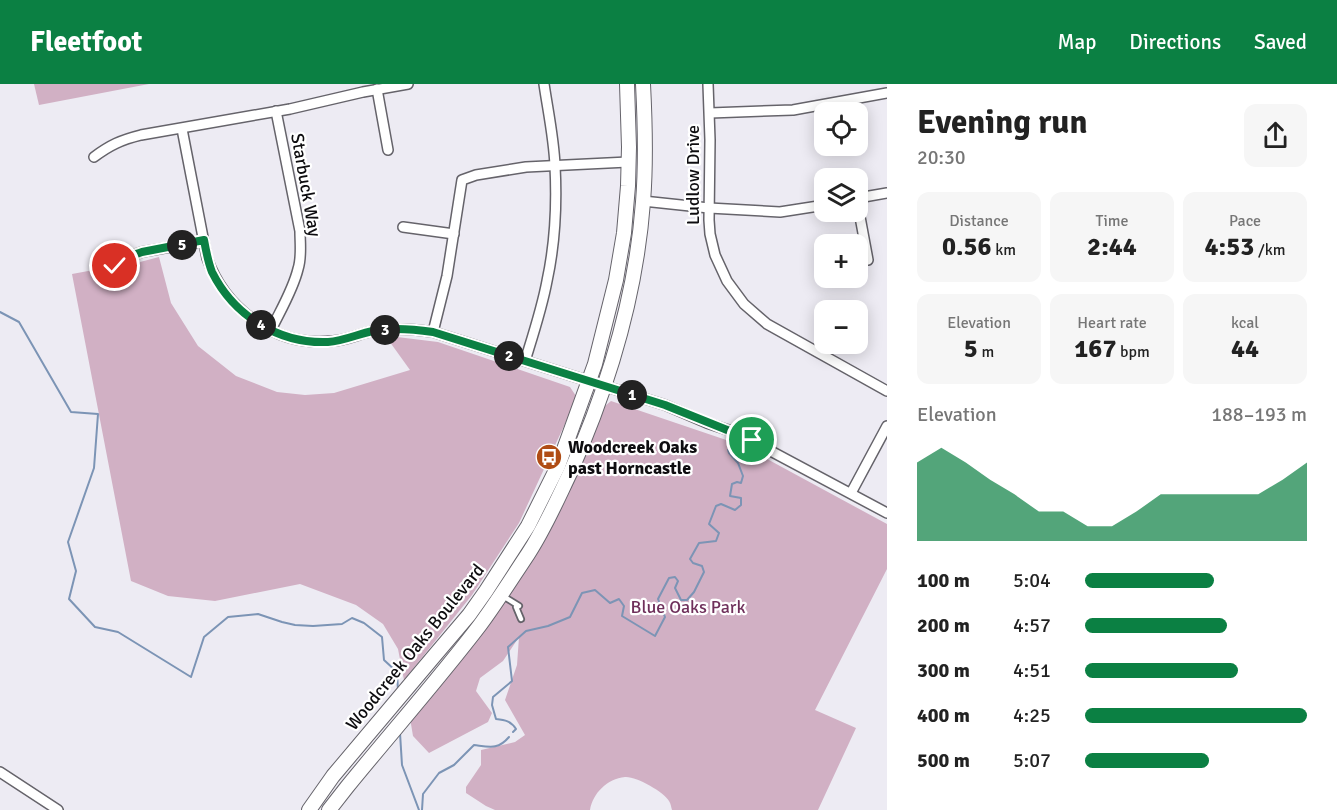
<!DOCTYPE html>
<html lang="en">
<head>
<meta charset="utf-8">
<style>
	body { margin:0; font-family:Signika,sans-serif; background:#f6f6f6; color:#222; height:100vh; display:flex; flex-direction:column; font-size:22px; white-space:nowrap }
	* { box-sizing:border-box; margin:0 }
	p { font-size:20px; color:#767676 }
	.icon { flex:none; width:33px; height:33px; fill:none; stroke:currentColor; stroke-width:2; stroke-linecap:round; stroke-linejoin:round }
	.map { position:relative; flex:1; overflow:hidden }
	.panel { display:flex; flex-direction:column; background:#fff; width:450px }
	.panel>* { flex:none }
	.fabs { position:absolute; left:814px; top:18px; display:grid; gap:12px }
	.fabs a { display:grid; place-items:center; width:54px; height:54px; border-radius:12px; background:#fff; box-shadow:0 3px 15px #0003; font-size:30px }
	.pin { position:absolute; display:grid; place-items:center; width:51px; height:51px; color:#fff; margin:-26px; border:3px solid #fff; border-radius:50%; box-shadow:0 2px 6px #0007 }
	.km { position:absolute; width:30px; height:30px; margin:-15px; border-radius:50%; background:#222; color:#fff; font-size:16px; line-height:30px; text-align:center }
	.round { display:grid; place-items:center; flex:none; width:63px; height:63px; border-radius:12px; background:#f6f6f6 }
	.summary { display:flex; align-items:center; justify-content:space-between; height:102px; padding:0 30px }
	h1 { font-size:33px; font-weight:700; line-height:45px }
	.metrics { display:grid; grid-template-columns:repeat(3,1fr); gap:9px; height:102px; padding:6px 30px }
	.metrics div { display:grid; align-content:center; border-radius:12px; background:#f6f6f6; text-align:center }
	.metrics b { font-size:26px; font-weight:700 }
	.metrics small { font-size:16px; font-weight:400 }
	.metrics p { font-size:16px }
	.chart { height:168px; padding:12px 30px }
	.chart p { display:flex; justify-content:space-between }
	.chart svg { width:100%; height:108px; margin-top:6px; fill:#0b8043; opacity:.7 }
	ul { padding:0 30px; list-style:none; font-size:20px }
	li { display:grid; grid-template-columns:96px 72px 1fr; align-items:center; height:45px }
	li i { height:15px; border-radius:8px; background:#0b8043 }
	header { display:flex; align-items:center; gap:36px; box-sizing:border-box; height:84px; padding:0 30px; background:#0b8043; color:#fff }
	header strong { font-size:28px }
	nav { display:flex; gap:33px; margin-inline-start:auto; font-size:21px }
	main { display:flex; flex:1; min-height:0 }
	.map>svg:first-child { display:block }
	.green { fill:#d1b0c4 }
	.lines { fill:none; stroke-linecap:round; stroke-linejoin:round }
	.stream { stroke:#7c94b5; stroke-width:2 }
	.service-casing { stroke:#65636a; stroke-width:8 }
	.minor-casing { stroke:#65636a; stroke-width:12 }
	.secondary-casing { stroke:#65636a; stroke-width:16 }
	.service { stroke:#fff; stroke-width:4.5 }
	.minor { stroke:#fff; stroke-width:9 }
	.secondary { stroke:#fff; stroke-width:14 }
	.route-casing { stroke:#fff; stroke-width:12 }
	.route { stroke:#0b8043; stroke-width:8 }
	.labels { text-anchor:middle; dominant-baseline:central; stroke-width:4.5; stroke-linejoin:round; paint-order:stroke }
	.street-label { font-size:18px; fill:#0e0d10; stroke:#fff }
	.poi-label { font-size:18px; font-weight:bold; fill:#0e0d10; stroke:#fff; text-anchor:start }
	.park-label { font-size:18px; fill:#6f305b; stroke:#fff }
</style>
</head>
<body>
<header>
<strong>Fleetfoot</strong>
<nav><a>Map</a><a>Directions</a><a>Saved</a></nav>
</header>
<main>
<div class="map">
<svg width="887" height="726" viewBox="0 0 887 726">
	<rect width="100%" height="100%" fill="#edebf3"/>
	<!-- green -->
	<g class="green">
		<path d="M34 0H149L39 21Z"/>
		<path d="M159 173 171 219 198 262 236 292 277 308 305 311 334 309 410 286 387 254 397 253 438 258 570 303 576 312 570 329 519 439 472 511 404 596 398 565 383 540 356 521 300 500 215 517 168 512 131 497 72 190 99 185 107 195 120 197 128 193 140 178Z"/>
		<path d="M611 317 741 361 887 440V485L815 626 856 644 818 726H672C671 723 671 720 669 717 664 708 636 692 625 693 607 695 593 709 590 726H495L486 722 466 709V703L481 681V666L515 658 525 651 505 616 517 581 519 553 503 577 480 594 476 607 492 629 488 638 429 669 413 652 410 634 539 463 578 388 605 322Z"/>
	</g>
	<g class="lines">
		<!-- stream -->
		<g class="stream">
			<path d="M0 228 19 238 71 328 98 330 94 384 68 458 76 487 69 515 95 543 118 548 191 593 204 553 228 533 258 530 282 538 295 541 313 542 342 540 352 534 364 539 382 553 384 576 397 588 398 607"/>
			<path d="M513 648 516 645C511 637 505 636 496 635L492 621 493 613 512 597 508 563 526 547 548 542 570 533 582 509 595 506 610 519 619 515 624 522 622 532 655 552 665 533 658 515 669 494 675 493 678 497 675 504 681 516H687L694 508 704 488 702 482 693 479 690 475 699 459 716 457 719 449 709 440 716 422 721 420 735 426 741 421V414L730 412 732 400 737 398 741 399 743 392 738 379 729 369 728 366"/>
			<path d="M400 649 402 681 419 726"/>
			<path d="M422 726 423 710 439 689 454 681 474 661C490 663 498 666 509 653"/>
		</g>
		<!-- service casing -->
		<g class="service-casing">
			<path id="service" d="M503 512 519 522 516 523 521 535"/>
		</g>
		<!-- minor casing -->
		<g class="minor-casing">
			<g id="minor">
				<path d="M708 0 710 56 709 136 710 150 715 171 727 197 744 220 767 240 887 307"/>
				<path d="M377 5 388 66"/>
				<path d="M710 29 793 26 887 9"/>
				<path d="M182 45 207 174C225 225 276 264 333 257 347 256 359 250 373 247 393 243 413 245 433 248L665 321 707 339 737 349 887 429"/>
				<path d="M94 73C110 61 121 56 141 51L290 25 363 8 408 0"/>
				<path d="M858 114 887 109"/>
				<path d="M643 117 709 124 780 128 825 121"/>
				<path d="M858 122 868 176"/>
				<path d="M403 143 454 150"/>
				<path d="M115 182 128 173 142 168 204 157"/>
				<path d="M271 246C280 227 293 206 298 185 302 173 300 160 300 147L276 27"/>
				<path d="M433 248 447 192 462 96 476 91 526 83 628 78"/>
				<path d="M525 277C533 251 542 224 547 197 555 160 557 120 555 82 554 55 548 27 544 0"/>
				<path d="M851 409 887 342"/>
				<path d="M0 688 58 726"/>
			</g>
		</g>
		<!-- secondary casing -->
		<g class="secondary-casing">
			<g id="secondary">
				<path d="M309 726 333 692 435 571 469 531 486 507 528 442 558 382 595 280 616 196 624 149 628 102 629 63 627 0"/>
				<path d="M329 726 347 703C391 649 438 596 480 541 497 518 512 494 528 470 545 444 557 416 570 389 608 304 636 212 643 118 646 81 645 38 643 0"/>
			</g>
		</g>
		<!-- service -->
		<use href="#service" class="service"/>
		<!-- minor -->
		<use href="#minor" class="minor"/>
		<!-- secondary -->
		<use href="#secondary" class="secondary"/>
	</g>
	<g class="lines">
		<!-- route casing -->
		<g class="route-casing">
			<path id="route" d="M115 182 128 173 142 168 204 156C206 167 208 178 212 188 234 232 279 260 328 258 344 257 358 250 373 247 393 243 413 245 433 248L665 321 752 356"/>
		</g>
		<!-- route -->
		<use href="#route" class="route"/>
	</g>
	<!-- icons -->
	<defs>
		<g id="bus-disc" transform="scale(1.35)"><circle r="9.5" fill="#b04d15" stroke="#fff"/><path d="M-5-6H5V4H4V6H2V4H-2V6H-4V4H-5ZM-3.5-4V0h7V-4ZM-3.5 1.2v1.5H-2V1.2ZM2 1.2v1.5H3.5V1.2Z" fill="#fff"/></g>
	</defs>
	<g fill-rule="evenodd">
		<use href="#bus-disc" x="549" y="373"/>
	</g>
	<g class="labels">
		<!-- street labels -->
		<g class="street-label">
			<text transform="translate(693 91) rotate(-90)">Ludlow Drive</text>
			<text transform="translate(306 101) rotate(80)">Starbuck Way</text>
			<text transform="translate(415 563) rotate(-51)">Woodcreek Oaks Boulevard</text>
		</g>
		<!-- poi labels -->
		<g class="poi-label">
			<text x="568" y="363">Woodcreek Oaks<tspan x="568" dy="21">past Horncastle</tspan></text>
		</g>
		<!-- park labels -->
		<g class="park-label">
			<text x="688" y="523">Blue Oaks Park</text>
		</g>
	</g>
</svg>
<div class="fabs">
<a><svg class="icon" aria-label="locate" viewBox="0 0 24 24"><circle cx="12" cy="12" r="6"/><path d="M12 2v4M12 18v4M2 12h4M18 12h4"/></svg></a>
<a><svg class="icon" aria-label="layers" viewBox="0 0 24 24"><path d="M12 4l9 5-9 5-9-5zM3 14l9 5 9-5"/></svg></a>
<a>+</a>
<a>−</a>
</div>
<div class="pin" style="left:752px;top:356px;background:#1e9e55"><svg class="icon" aria-label="arrive" viewBox="0 0 24 24"><path d="M6 21V4h12l-3 4 3 4H6"/></svg></div>
<div class="pin" style="left:115px;top:182px;background:#d93025"><svg class="icon" aria-label="check" viewBox="0 0 24 24"><path d="M5 12l5 5 9-10"/></svg></div>
<b class="km" style="left:632px;top:311px">1</b>
<b class="km" style="left:509px;top:272px">2</b>
<b class="km" style="left:385px;top:246px">3</b>
<b class="km" style="left:261px;top:241px">4</b>
<b class="km" style="left:182px;top:161px">5</b>
</div>
<section class="panel">
<div class="summary"><div><h1>Evening run</h1><p>20:30</p></div><a class="round"><svg class="icon" aria-label="share" viewBox="0 0 24 24"><path d="M12 15V3M7 8l5-5 5 5M5 13v7h14v-7"/></svg></a></div>
<div class="metrics">
<div><p>Distance</p><b>0.56<small> km</small></b></div>
<div><p>Time</p><b>2:44</b></div>
<div><p>Pace</p><b>4:53<small> /km</small></b></div>
</div>
<div class="metrics">
<div><p>Elevation</p><b>5<small> m</small></b></div>
<div><p>Heart rate</p><b>167<small> bpm</small></b></div>
<div><p>kcal</p><b>44</b></div>
</div>
<div class="chart"><p><span>Elevation</span>188–193 m</p>
<svg viewBox="0 0 160 44" preserveAspectRatio="none"><path d="M0 44V12L10 6L20 12L30 19L40 25L50 32L60 32L70 38L80 38L90 32L100 25L110 25L120 25L130 25L140 25L150 19L160 12V44z"/></svg>
</div>
<ul>
<li><b>100 m</b>5:04<i style="width:58%"></i></li>
<li><b>200 m</b>4:57<i style="width:64%"></i></li>
<li><b>300 m</b>4:51<i style="width:69%"></i></li>
<li><b>400 m</b>4:25<i style="width:100%"></i></li>
<li><b>500 m</b>5:07<i style="width:56%"></i></li>
</ul>
</section>
</main>
</body>
</html>
